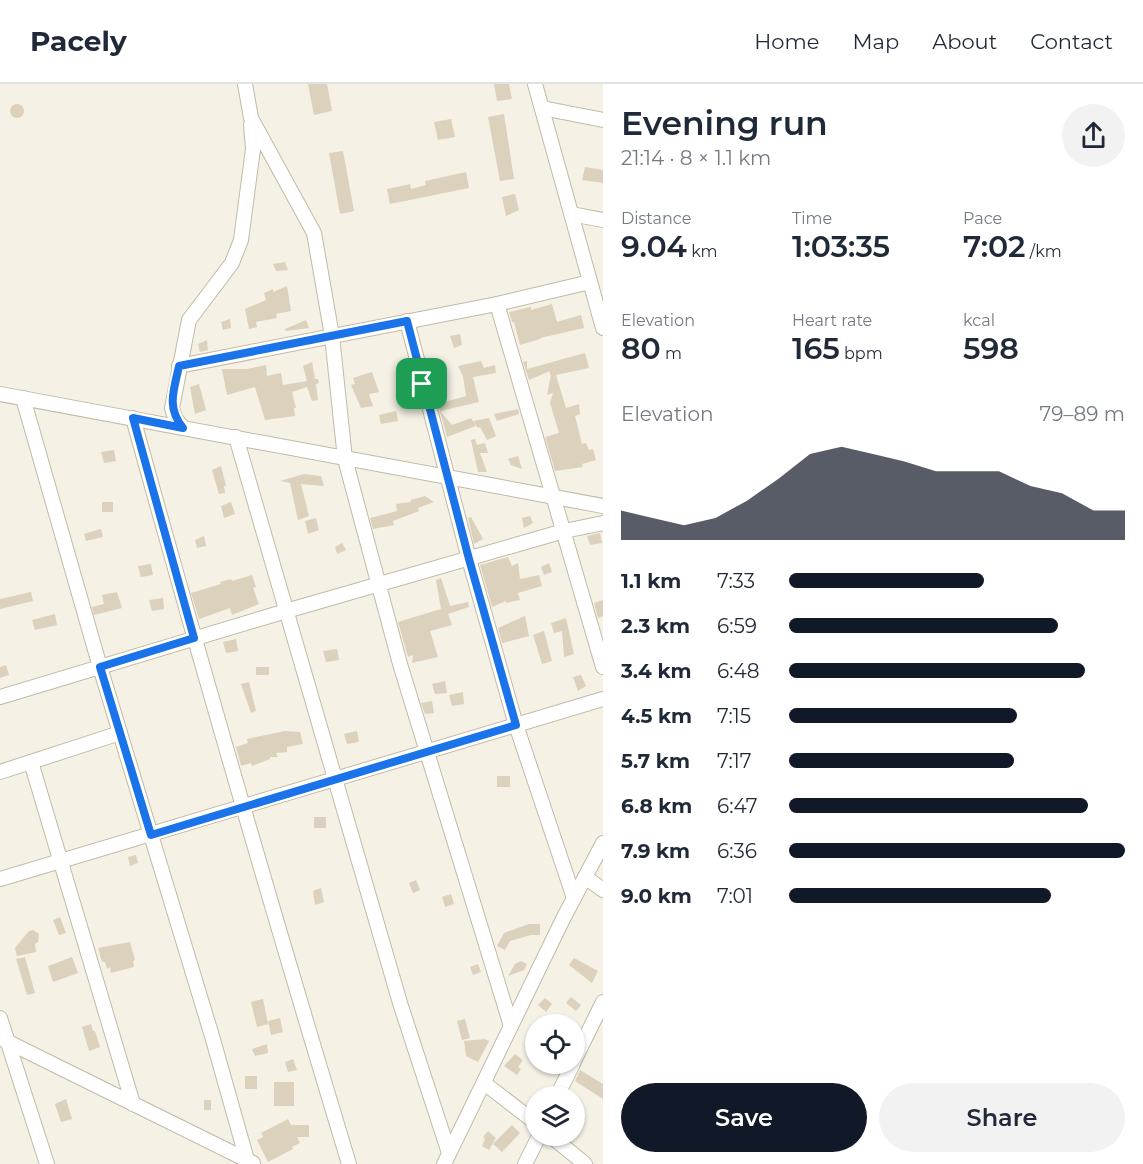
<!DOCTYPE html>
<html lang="en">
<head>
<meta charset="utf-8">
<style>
	body { margin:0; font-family:Montserrat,sans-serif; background:#f2f2f3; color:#1f2937; height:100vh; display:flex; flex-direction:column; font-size:22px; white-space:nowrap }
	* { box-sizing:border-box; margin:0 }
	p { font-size:20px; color:#747a83 }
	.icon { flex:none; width:33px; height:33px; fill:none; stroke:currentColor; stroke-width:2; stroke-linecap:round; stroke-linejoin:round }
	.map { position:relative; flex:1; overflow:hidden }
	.sheet { display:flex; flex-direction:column; background:#fff; width:540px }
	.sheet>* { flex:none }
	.controls { position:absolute; left:525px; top:930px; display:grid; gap:12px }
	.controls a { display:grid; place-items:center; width:60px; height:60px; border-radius:50%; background:#fff; box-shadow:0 2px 4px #0004; font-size:30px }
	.pin { position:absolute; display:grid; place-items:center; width:51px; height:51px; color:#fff; margin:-26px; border-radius:12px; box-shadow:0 3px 9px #0006 }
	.round { display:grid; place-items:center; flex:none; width:63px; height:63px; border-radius:32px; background:#f2f2f3 }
	.summary { display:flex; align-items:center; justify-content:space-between; height:102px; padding:0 18px }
	h1 { font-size:33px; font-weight:600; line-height:45px }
	.metrics { display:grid; grid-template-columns:repeat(3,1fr); gap:9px; height:102px; padding:6px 18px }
	.metrics div { display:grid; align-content:center }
	.metrics b { font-size:30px; font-weight:600 }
	.metrics small { font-size:16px; font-weight:400 }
	.metrics p { font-size:16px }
	.chart { height:168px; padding:12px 18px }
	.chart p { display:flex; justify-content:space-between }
	.chart svg { width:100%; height:108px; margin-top:6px; fill:#111827; opacity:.7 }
	.cta { display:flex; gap:12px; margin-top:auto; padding:12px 18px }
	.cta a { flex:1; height:69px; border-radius:36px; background:#111827; color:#fff; font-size:24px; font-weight:600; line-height:69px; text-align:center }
	.cta a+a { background:#f2f2f3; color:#1f2937 }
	ul { padding:0 18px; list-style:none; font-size:20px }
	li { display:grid; grid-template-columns:96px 72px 1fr; align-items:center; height:45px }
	li i { height:15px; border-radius:8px; background:#111827 }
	header { display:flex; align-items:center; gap:36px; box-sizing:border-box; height:84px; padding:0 30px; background:#fff; border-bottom:2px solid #e0e1e3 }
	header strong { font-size:28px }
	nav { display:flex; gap:33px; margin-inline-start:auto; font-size:21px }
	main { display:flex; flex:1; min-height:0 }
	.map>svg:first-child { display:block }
	.building { fill:#dbd1bc }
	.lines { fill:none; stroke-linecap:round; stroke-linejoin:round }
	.minor-casing { stroke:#c1baa7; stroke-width:16 }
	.minor { stroke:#fff; stroke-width:14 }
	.route-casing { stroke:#fff; stroke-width:12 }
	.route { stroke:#1a73e8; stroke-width:8 }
</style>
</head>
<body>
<header>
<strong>Pacely</strong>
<nav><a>Home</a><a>Map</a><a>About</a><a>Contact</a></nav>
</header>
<main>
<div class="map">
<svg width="603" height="1080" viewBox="0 0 603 1080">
	<rect width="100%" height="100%" fill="#f5f1e5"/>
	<!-- building -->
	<g class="building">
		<path d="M308 0H327L332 27 314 31Z"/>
		<path d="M494 0H509L512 15 497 17Z"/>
		<circle cx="17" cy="27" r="7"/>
		<path d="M504 30 514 95 500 97 488 33Z"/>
		<path d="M451 35 455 53 438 56 434 38Z"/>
		<path d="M343 67 354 127 340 130 329 69Z"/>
		<path d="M585 83 603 86V99L582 96Z"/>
		<path d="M466 88 469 104 390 120 387 105 410 100 411 105 426 101 425 97Z"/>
		<path d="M515 110 519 126 506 132 502 113Z"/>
		<path d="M285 178 288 186 276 187 273 180Z"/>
		<path d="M287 202 291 227 276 230 277 234 256 238 257 243 249 245 245 225 266 216 264 209 273 205V208Z"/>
		<path d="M552 220 557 238 581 231 584 244 540 254V255L520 261 514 238H512L509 228 531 223V226Z"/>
		<path d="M230 235 231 244 223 246 221 238Z"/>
		<path d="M306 236 309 244 286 247 285 245Z"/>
		<path d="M460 250 462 261 454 264 450 252Z"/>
		<path d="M207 256 208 266 200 268 198 260Z"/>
		<path d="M585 269 589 284 556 291 566 324 579 320 580 330 575 332 582 360 586 359 589 366 593 365 596 376 582 380 583 383 555 387 545 353 559 349 550 319 553 309 547 311 551 290 550 291V287L529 296 523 278 527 277V285Z"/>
		<path d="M481 277 484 284 495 281 496 289 473 293 479 318 440 327 452 341 471 334 476 342 447 353 438 320 466 312 463 292 458 282Z"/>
		<path d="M312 278 315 295H318L319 299 316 300 318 316 312 317 307 303 292 308 296 324H294L295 332 265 336 255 303 227 311 222 285H247L266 281 267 292 281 289 283 301 307 297 303 282Z"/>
		<path d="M372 288 379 308 369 310 373 322 361 324 351 301 355 300 353 294Z"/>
		<path d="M199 300 206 326 195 330 190 303Z"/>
		<path d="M518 325 519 330 497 337 494 330Z"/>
		<path d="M396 327 398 337 381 340 379 331Z"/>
		<path d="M489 334 496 352 487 356 480 343 478 344 473 337Z"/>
		<path d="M475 355 477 361 485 359 488 369H480L487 388H478L471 356Z"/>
		<path d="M114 366 116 377 104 379 101 368Z"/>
		<path d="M518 372 522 385 511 381 508 375Z"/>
		<path d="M221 382 226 402H224L225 409 219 410 212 386Z"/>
		<path d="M304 390 321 392 324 402 301 400 309 432 298 436 290 399 280 397Z"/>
		<path d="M425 412 434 418 418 424 419 427 393 437 394 441 373 445 370 434 397 427 396 420 411 418V416Z"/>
		<rect x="102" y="418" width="11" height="10"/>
		<path d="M231 418 235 430 224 434 221 422Z"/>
		<path d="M530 432 533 439 524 444 522 434Z"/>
		<path d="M471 433 483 455 474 460 468 434Z"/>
		<path d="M316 434 319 446 308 450 305 437Z"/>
		<path d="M101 445 103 453 86 457 84 450Z"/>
		<path d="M600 449 602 459 590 461 587 452Z"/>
		<path d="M204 452 206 462 197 464 195 456Z"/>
		<path d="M342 459 346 466 337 470 335 463Z"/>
		<path d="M508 473 512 482 518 479 520 495 539 491 542 502 518 509 520 516 506 519V517L492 523 480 481Z"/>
		<path d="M549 479 552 488 544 491 541 483Z"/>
		<path d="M151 480 153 491 141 493 138 482Z"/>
		<path d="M252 491 256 503 253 504 259 520 232 531 230 524 199 535 191 509 221 500 220 498 231 495 232 497Z"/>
		<path d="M441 494 450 522 468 518 469 523 448 530 452 541 430 547 438 573 412 579 413 571 408 573 398 538 441 525 436 496Z"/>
		<path d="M31 508 33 517 0 525V515Z"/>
		<path d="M117 508 122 524 94 531 92 523 104 520 102 511Z"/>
		<path d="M163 514 164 525 152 527 149 516Z"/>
		<path d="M603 516V532L598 534 594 519Z"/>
		<path d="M55 530 57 541 35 546 32 536Z"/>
		<path d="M525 532 529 552 502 559 498 544Z"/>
		<path d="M566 534 574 570 564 573 562 547 554 549 551 539Z"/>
		<path d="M544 547 552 577 542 580 533 551Z"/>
		<path d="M236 555 238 567 226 569 223 558Z"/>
		<path d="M337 565 339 576 326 578 323 567Z"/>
		<path d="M6 581 9 591 0 594V583Z"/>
		<rect x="256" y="583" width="13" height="8"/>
		<path d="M581 591 586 602 578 607 573 593Z"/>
		<path d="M445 597 447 609 435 610 432 600Z"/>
		<path d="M249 598 256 627 251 629 241 600Z"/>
		<path d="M463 608 464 620 452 622 449 611Z"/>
		<path d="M432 617 434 629 425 630 421 619Z"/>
		<path d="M285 647 300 648 303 660 287 663V668L276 669 278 673H270V675L252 682 251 679 241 682 236 663 248 659 247 655Z"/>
		<path d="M357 647 359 658 347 660 344 650Z"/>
		<rect x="497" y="692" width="13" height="11"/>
		<rect x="314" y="733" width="12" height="11"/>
		<path d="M136 771 138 779 130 782 128 773Z"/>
		<path d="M416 796 420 806 413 809 409 799Z"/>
		<path d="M321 804 324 818 315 821 313 807Z"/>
		<path d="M451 810 454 820 445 823 442 813Z"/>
		<path d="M60 833 66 849 59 851 53 836Z"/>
		<path d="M529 840H540V851H531L510 857 505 866 497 862 504 849Z"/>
		<path d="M33 846 39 850 38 858 35 860 36 868 17 872 15 864 29 847Z"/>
		<path d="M130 858 135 876 133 877 134 883 111 889 110 883 107 885 105 878H102L98 864Z"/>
		<path d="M25 873 35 909 27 911 16 875Z"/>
		<path d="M72 873 78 889 53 898 48 882Z"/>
		<path d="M574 874 598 887 592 899 569 881Z"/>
		<path d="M521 877 527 880 524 886 508 892 515 880Z"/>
		<path d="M478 880 481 888 473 891 470 883Z"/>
		<path d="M571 913 581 921 576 927 566 919Z"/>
		<path d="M545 914 552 920 546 928 538 921Z"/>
		<path d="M263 915 268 940 257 943 251 918Z"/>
		<path d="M280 934 283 948 271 951 268 937Z"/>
		<path d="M465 935 470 954 462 956 457 937Z"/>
		<path d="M91 940 93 947H95L100 963 89 967 82 943Z"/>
		<path d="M485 955 489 957 478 978 466 972 464 957Z"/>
		<path d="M267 960 268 969 255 972 252 965Z"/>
		<path d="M515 970 523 976 518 983 521 985 517 991 504 982Z"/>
		<path d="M293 975 297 986 288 988 285 978Z"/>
		<path d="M580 986 603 1000V1015L575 997Z"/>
		<rect x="245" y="992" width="12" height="13"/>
		<rect x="274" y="998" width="20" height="24"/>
		<path d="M66 1015 72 1035 61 1038 55 1020Z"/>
		<rect x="204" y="1016" width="7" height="10"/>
		<path d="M288 1035 291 1041H309V1053H297L300 1059 292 1063 293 1065 268 1078 257 1056 263 1053 261 1049Z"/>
		<path d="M512 1041 520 1049 502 1068 493 1060Z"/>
		<path d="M488 1047 496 1054 489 1066 482 1062 485 1055 483 1053Z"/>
	</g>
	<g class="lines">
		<!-- minor casing -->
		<g class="minor-casing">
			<g id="minor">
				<path d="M245 0 251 34 314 149 332 252 345 375 400 580 511 942"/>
				<path d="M535 0 603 244"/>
				<path d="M542 24 603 36"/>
				<path d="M571 130 603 136"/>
				<path d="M497 220 603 583"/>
				<path d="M407 237 469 475 516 641 574 814"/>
				<path d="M179 282 497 220 590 198"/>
				<path d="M0 310 603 422"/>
				<path d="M23 314 100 583 212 952 247 1076"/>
				<path d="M133 334C202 584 274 832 349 1080"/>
				<path d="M183 344 175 334 172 324 189 236 232 179 241 156 253 65 251 41"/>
				<path d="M236 353 400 919 449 1069"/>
				<path d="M0 613 286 527 564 447 603 439"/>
				<path d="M31 678 133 1020"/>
				<path d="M0 688 120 649"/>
				<path d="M585 793 603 806"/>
				<path d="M0 795 603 615"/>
				<path d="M0 934 47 1080"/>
				<path d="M0 954 253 1079"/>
				<path d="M574 977 603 918"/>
				<path d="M484 999 536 1039"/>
				<path d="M557 1012 573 980"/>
				<path d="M551 1052 585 1080"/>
				<path d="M444 1080 563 835 603 759"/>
				<path d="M525 1080 539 1052"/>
			</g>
		</g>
		<!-- minor -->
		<use href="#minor" class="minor"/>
	</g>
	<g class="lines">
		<!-- route casing -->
		<g class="route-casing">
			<path id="route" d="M407 237 469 475 516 641 151 751 100 583 194 554 133 334 183 344C166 323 174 306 179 282Z"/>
		</g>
		<!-- route -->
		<use href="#route" class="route"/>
	</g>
</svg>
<div class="controls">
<a><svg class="icon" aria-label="locate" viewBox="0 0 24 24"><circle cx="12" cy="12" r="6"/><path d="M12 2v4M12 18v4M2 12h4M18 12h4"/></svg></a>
<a><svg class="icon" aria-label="layers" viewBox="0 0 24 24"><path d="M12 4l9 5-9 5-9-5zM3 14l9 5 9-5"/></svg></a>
</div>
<div class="pin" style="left:422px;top:300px;background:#1e9e55"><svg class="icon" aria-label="arrive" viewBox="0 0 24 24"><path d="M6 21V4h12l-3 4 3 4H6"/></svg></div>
</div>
<section class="sheet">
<div class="summary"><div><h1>Evening run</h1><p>21:14 · 8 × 1.1 km</p></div><a class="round"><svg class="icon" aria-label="share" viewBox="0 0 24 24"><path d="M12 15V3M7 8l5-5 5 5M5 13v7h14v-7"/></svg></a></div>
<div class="metrics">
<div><p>Distance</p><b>9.04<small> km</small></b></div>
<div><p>Time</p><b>1:03:35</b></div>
<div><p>Pace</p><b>7:02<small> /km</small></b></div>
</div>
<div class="metrics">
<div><p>Elevation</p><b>80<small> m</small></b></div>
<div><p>Heart rate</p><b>165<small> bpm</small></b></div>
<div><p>kcal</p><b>598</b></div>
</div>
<div class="chart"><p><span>Elevation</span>79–89 m</p>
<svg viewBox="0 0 160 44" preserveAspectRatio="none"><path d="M0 44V32L10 35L20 38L30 35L40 28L50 19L60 9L70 6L80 9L90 12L100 16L110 16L120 16L130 22L140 25L150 32L160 32V44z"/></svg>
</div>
<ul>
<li><b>1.1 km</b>7:33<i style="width:58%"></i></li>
<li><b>2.3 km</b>6:59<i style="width:80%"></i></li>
<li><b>3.4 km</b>6:48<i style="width:88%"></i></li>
<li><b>4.5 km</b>7:15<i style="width:68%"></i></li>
<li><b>5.7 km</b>7:17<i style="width:67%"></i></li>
<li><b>6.8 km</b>6:47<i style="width:89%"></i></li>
<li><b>7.9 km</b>6:36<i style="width:100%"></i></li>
<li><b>9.0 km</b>7:01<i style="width:78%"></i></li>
</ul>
<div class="cta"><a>Save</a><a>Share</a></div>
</section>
</main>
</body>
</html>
